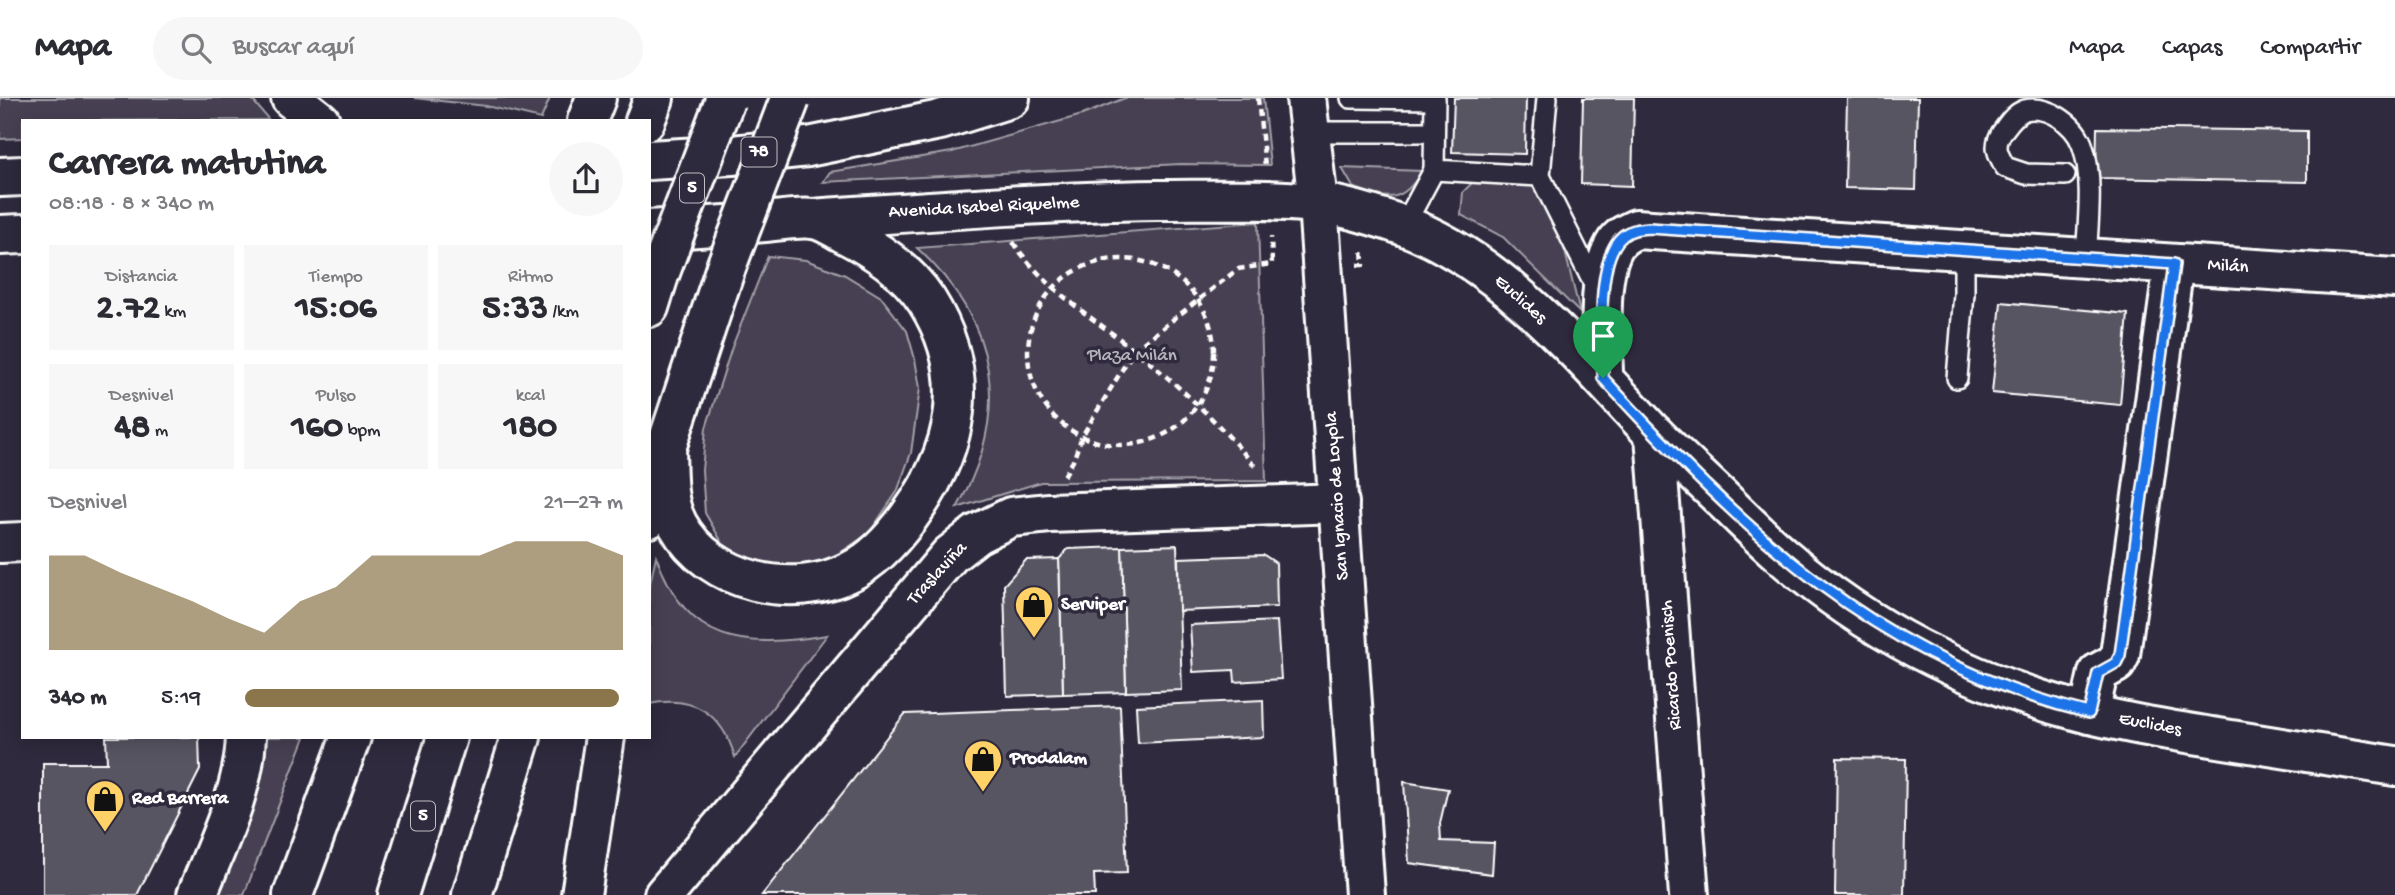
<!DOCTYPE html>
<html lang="es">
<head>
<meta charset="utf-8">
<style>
	body { margin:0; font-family:"Gochi Hand",sans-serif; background:#f7f7f7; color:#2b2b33; height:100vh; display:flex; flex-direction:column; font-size:26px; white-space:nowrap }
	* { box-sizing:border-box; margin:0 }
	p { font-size:23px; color:#7c7c81 }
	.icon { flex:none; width:38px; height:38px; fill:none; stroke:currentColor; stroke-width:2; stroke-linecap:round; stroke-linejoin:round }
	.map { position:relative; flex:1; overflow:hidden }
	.details { position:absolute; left:21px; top:21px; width:630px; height:620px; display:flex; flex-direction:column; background:#fff; border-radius:0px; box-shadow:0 4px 18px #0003 }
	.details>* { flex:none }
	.pin { position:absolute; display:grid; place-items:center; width:60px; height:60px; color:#fff; margin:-72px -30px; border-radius:50% 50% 50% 0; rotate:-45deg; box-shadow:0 0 7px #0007 }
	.pin .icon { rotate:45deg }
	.round { display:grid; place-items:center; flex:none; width:74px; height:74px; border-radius:37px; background:#f7f7f7 }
	.overview { display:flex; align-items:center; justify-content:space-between; height:119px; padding:0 28px }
	h1 { font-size:38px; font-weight:700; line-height:52px }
	.figures { display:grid; grid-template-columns:repeat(3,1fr); gap:10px; height:119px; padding:7px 28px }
	.figures div { display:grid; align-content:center; border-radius:0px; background:#f7f7f7; text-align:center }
	.figures b { font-size:35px; font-weight:700 }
	.figures small { font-size:19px; font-weight:400 }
	.figures p { font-size:19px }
	.chart { height:196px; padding:14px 28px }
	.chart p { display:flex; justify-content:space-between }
	.chart svg { width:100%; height:126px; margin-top:7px; fill:#8a764a; opacity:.7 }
	ul { padding:0 28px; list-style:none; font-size:23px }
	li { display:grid; grid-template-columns:112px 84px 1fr; align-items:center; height:52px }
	li i { height:18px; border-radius:9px; background:#8a764a }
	header { display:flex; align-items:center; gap:42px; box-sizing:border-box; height:98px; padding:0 35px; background:#fff; border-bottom:2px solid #e1e1e2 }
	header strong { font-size:33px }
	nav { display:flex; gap:38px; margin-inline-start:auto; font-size:24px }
	.search { width:490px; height:63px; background:#f7f7f7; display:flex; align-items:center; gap:18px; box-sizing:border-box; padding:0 24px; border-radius:38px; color:#7c7c81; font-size:26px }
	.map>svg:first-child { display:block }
	.green { fill:#464152; stroke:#a2a0a8; stroke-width:2 }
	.building { fill:#595564; stroke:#fff; stroke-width:2 }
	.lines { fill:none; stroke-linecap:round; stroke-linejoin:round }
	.service-casing { stroke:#fff; stroke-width:24 }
	.minor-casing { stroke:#fff; stroke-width:44 }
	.tertiary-casing { stroke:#fff; stroke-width:44 }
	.primary-casing { stroke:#fff; stroke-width:44 }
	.trunk-casing { stroke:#fff; stroke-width:44 }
	.motorway-casing { stroke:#fff; stroke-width:44 }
	.path { stroke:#fff; stroke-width:4.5; stroke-dasharray:7 5; stroke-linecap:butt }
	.service { stroke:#2f2a3d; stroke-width:19 }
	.minor { stroke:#2f2a3d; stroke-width:38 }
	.tertiary { stroke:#2f2a3d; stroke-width:38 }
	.primary { stroke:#2f2a3d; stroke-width:38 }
	.trunk { stroke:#2f2a3d; stroke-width:38 }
	.motorway { stroke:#2f2a3d; stroke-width:38 }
	.primary-bridge-casing { stroke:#fff; stroke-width:44; stroke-linecap:butt }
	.motorway-bridge-casing { stroke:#fff; stroke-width:44; stroke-linecap:butt }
	.primary-bridge { stroke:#2f2a3d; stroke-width:38 }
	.motorway-bridge { stroke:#2f2a3d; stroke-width:38 }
	.route-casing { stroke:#fff; stroke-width:14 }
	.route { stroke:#1a73e8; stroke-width:9 }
	.labels { text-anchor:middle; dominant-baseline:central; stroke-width:7; stroke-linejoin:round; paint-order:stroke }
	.shield { fill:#2f2a3d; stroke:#c1bfc5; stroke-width:2 }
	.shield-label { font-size:18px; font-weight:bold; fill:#fff }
	.street-label { font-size:19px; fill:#fff; stroke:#2f2a3d }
	.park-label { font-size:19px; fill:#b5b3ba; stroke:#2f2a3d }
	.poi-label { font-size:19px; font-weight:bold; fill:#fff; stroke:#2f2a3d; text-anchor:start }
</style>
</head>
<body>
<header>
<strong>Mapa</strong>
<div class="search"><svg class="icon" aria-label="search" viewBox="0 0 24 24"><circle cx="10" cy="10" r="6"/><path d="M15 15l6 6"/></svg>Buscar aquí</div>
<nav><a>Mapa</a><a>Capas</a><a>Compartir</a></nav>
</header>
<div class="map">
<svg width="2395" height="797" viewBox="0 0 2395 797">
	<rect width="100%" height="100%" fill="#2f2a3d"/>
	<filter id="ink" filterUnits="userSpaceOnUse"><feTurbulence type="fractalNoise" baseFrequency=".0143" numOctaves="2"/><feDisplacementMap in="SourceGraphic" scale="14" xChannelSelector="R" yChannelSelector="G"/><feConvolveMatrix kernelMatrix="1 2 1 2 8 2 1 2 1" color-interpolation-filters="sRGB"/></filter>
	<g filter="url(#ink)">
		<!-- green -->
		<g class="green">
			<path d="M0 0H251L269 22 23 23V40L0 41Z"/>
			<path d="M414 0H550L541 21 486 8Z"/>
			<path d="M1125 0H1263L1270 67 1181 66 823 84 830 74 952 54 1082 17Z"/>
			<path d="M1342 70 1422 73C1401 108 1387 101 1353 89Z"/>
			<path d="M1485 72 1526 76 1551 109 1562 141 1580 215 1503 139 1461 117 1463 94Z"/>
			<path d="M1258 124 1266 383 1041 384 957 410C1012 315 998 224 917 150Z"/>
			<path d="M768 158 806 162 845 177 881 199 907 233 915 261 920 290 911 355 897 394 869 435 831 461 789 473 748 463 723 446 705 415 702 372 706 330 732 249Z"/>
			<path d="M656 458C688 547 743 551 827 537L735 659C722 616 695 597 649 606V491Z"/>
			<path d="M254 639H305L244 797H208Z"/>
		</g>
		<!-- building -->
		<g class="building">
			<path d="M1454 0H1526L1525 56 1452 54Z"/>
			<path d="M1583 0H1634L1632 88 1581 86Z"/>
			<path d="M1847 0H1918L1916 92 1845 90Z"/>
			<path d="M2097 30 2307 33V84L2096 80Z"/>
			<path d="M2001 204 2128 216 2120 307 1992 295Z"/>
			<path d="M1177 447 1182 592 1126 594 1122 449Z"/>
			<path d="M1122 449 1126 594 1063 596 1059 461 1068 451Z"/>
			<path d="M1264 457 1276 465 1277 509 1179 513 1178 460Z"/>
			<path d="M1059 461 1063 596 1007 598 1004 487 1026 462Z"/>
			<path d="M1277 523 1281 581 1235 584 1234 572 1193 574 1190 527Z"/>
			<path d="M1263 602 1264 639 1138 645 1136 608Z"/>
			<path d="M1120 608 1127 775 1094 776 1095 797H762L905 616Z"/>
			<path d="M106 639H199L200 672 137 797H43V665H107Z"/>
			<path d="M1837 660 1906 661 1904 797H1835Z"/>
			<path d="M1404 684 1448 691 1440 725 1441 743 1494 745 1492 776 1409 765Z"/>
		</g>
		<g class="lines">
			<!-- service casing -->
			<g class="service-casing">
				<g id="service">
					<path d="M1351 0 1435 1"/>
					<path d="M1435 0 1434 72 1540 78"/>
					<path d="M1547 0 1540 78 1597 192"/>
					<path d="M1310 34H1434"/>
					<path d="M2065 77 2026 76 2005 69C2002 63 1997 56 1997 49 1997 41 2000 36 2005 30 2010 23 2016 15 2025 12 2047 7 2074 25 2082 46 2094 78 2088 126 2086 160"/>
					<path d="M1404 128 1434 72"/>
					<path d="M1957 280 1964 196V153"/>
				</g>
			</g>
			<!-- minor casing -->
			<g class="minor-casing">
				<g id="minor">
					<path d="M1603 280C1603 244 1596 179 1614 148 1619 139 1627 135 1636 131L2395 180"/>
					<path d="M1655 337 1689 797"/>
					<path d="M0 445 23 444"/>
					<path d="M2089 616 2098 575 2116 565 2120 557 2174 166"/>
					<path d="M197 797C217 746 244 694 246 639"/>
				</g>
			</g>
			<!-- tertiary casing -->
			<g class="tertiary-casing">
				<g id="tertiary">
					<path d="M1306 0 1318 105 1365 797"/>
					<path d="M664 797 950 457 977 436 1011 419 1049 415 1339 405"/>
				</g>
			</g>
			<!-- primary casing -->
			<g class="primary-casing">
				<g id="primary">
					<path d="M587 23 596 0"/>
					<path d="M813 121C928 113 1042 104 1157 102 1210 102 1264 100 1316 105 1345 108 1374 118 1402 127 1500 162 1581 258 1651 333 1672 354 1694 374 1715 394 1739 417 1761 440 1786 461 1866 530 1963 581 2064 609 2112 623 2163 631 2212 639 2273 649 2334 658 2395 668"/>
					<path d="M649 420 666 350 726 169"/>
					<path d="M293 797 351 639"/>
					<path d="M581 797 605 639"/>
				</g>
			</g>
			<!-- trunk casing -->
			<g class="trunk-casing">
				<g id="trunk">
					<path d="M291 0 320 23"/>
					<path d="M649 62 732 57 808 49 940 22 1010 0"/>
					<path d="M0 79 23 78"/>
					<path d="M649 132C688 130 727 127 765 124 780 123 798 119 813 121 823 122 833 129 842 134 875 151 906 171 927 203 974 278 958 352 908 420 894 439 873 462 851 473 794 503 710 485 678 427 665 403 667 376 666 350"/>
					<path d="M0 137 23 136"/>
				</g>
			</g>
			<!-- motorway casing -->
			<g class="motorway-casing">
				<g id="motorway">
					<path d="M645 23 654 0"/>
					<path d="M649 209 659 177"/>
					<path d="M398 797 447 639"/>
					<path d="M472 797 521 639"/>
				</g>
			</g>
			<!-- path -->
			<g class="path">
				<path d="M1258 0 1265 68"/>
				<path d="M1013 144C1044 190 1090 218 1133 251 1178 287 1221 326 1257 371"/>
				<circle cx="1121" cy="254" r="93"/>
				<path d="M1357 167H1363L1362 150"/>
				<path d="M1064 378 1073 363 1082 338 1134 252 1238 171 1272 166 1271 139"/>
			</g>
			<!-- service -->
			<use href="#service" class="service"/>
			<!-- minor -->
			<use href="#minor" class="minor"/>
			<!-- tertiary -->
			<use href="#tertiary" class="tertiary"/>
			<!-- primary -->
			<use href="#primary" class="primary"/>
			<!-- trunk -->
			<use href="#trunk" class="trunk"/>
			<!-- motorway -->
			<use href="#motorway" class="motorway"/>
			<!-- primary-bridge casing -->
			<g class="primary-bridge-casing">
				<path id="primary-bridge" d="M726 169 790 1"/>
			</g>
			<!-- motorway-bridge casing -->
			<g class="motorway-bridge-casing">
				<path id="motorway-bridge" d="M659 177 725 2"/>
			</g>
			<!-- primary-bridge -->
			<use href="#primary-bridge" class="primary-bridge"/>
			<!-- motorway-bridge -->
			<use href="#motorway-bridge" class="motorway-bridge"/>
		</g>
	</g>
	<g class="lines" filter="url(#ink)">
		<!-- route casing -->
		<g class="route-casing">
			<path id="route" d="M1650 130 2174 166 2120 557 2116 565 2098 575 2089 615C1879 564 1744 434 1603 280 1603 247 1594 159 1624 137 1632 131 1640 131 1650 130Z"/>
		</g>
		<!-- route -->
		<use href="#route" class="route"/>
	</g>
	<!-- icons -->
	<defs>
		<g id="shop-pin" transform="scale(2.0125)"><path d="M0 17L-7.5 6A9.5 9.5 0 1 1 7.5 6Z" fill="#ffd166" stroke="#2f2a3d"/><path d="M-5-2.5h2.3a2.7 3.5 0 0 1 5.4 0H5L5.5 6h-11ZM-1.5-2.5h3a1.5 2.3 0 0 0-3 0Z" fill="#111"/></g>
	</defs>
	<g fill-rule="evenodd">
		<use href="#shop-pin" x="1034" y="507"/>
		<use href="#shop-pin" x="983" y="661"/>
		<use href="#shop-pin" x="105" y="701"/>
	</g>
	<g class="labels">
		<!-- shield labels -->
		<g class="shield">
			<rect x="741.5" y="39.5" width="35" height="29" rx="5"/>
			<rect x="680" y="75.5" width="24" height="29" rx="5"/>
			<rect x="411" y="703.5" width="24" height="29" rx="5"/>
		</g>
		<g class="shield-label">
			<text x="759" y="54">78</text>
			<text x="692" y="90">5</text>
			<text x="423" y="718">5</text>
		</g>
		<!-- street labels -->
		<g class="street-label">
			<text transform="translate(984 110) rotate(-3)">Avenida Isabel Riquelme</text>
			<text transform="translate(2228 169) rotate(4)">Milán</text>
			<text transform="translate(1520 202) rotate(42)">Euclides</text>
			<text transform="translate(1338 398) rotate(-94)">San Ignacio de Loyola</text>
			<text transform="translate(938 476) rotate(-47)">Traslaviña</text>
			<text transform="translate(1672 567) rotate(-94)">Ricardo Poenisch</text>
			<text transform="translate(2150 627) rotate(11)">Euclides</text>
		</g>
		<!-- park labels -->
		<g class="park-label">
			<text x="1132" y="258">Plaza Milán</text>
		</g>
		<!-- poi labels -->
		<g class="poi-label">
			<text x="1061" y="507">Serviper</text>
			<text x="1010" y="661">Prodalam</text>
			<text x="132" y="701">Red Barrera</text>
		</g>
	</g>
</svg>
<div class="pin" style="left:1603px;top:280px;background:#1e9e55"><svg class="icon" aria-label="arrive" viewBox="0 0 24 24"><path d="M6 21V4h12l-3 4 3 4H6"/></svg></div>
<section class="details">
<div class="overview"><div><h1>Carrera matutina</h1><p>08:18 · 8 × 340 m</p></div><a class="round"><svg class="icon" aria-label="share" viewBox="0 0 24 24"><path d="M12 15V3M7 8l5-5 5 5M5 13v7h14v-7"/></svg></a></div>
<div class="figures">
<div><p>Distancia</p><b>2.72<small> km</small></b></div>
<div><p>Tiempo</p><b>15:06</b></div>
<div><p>Ritmo</p><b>5:33<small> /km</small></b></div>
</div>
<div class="figures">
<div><p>Desnivel</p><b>48<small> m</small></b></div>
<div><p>Pulso</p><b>160<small> bpm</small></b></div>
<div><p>kcal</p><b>180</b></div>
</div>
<div class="chart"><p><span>Desnivel</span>21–27 m</p>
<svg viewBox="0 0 160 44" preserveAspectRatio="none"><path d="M0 44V11L10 11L20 17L30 22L40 27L50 33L60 38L70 27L80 22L90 11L100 11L110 11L120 11L130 6L140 6L150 6L160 11V44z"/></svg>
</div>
<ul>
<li><b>340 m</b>5:19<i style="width:99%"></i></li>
</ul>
</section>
</div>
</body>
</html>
